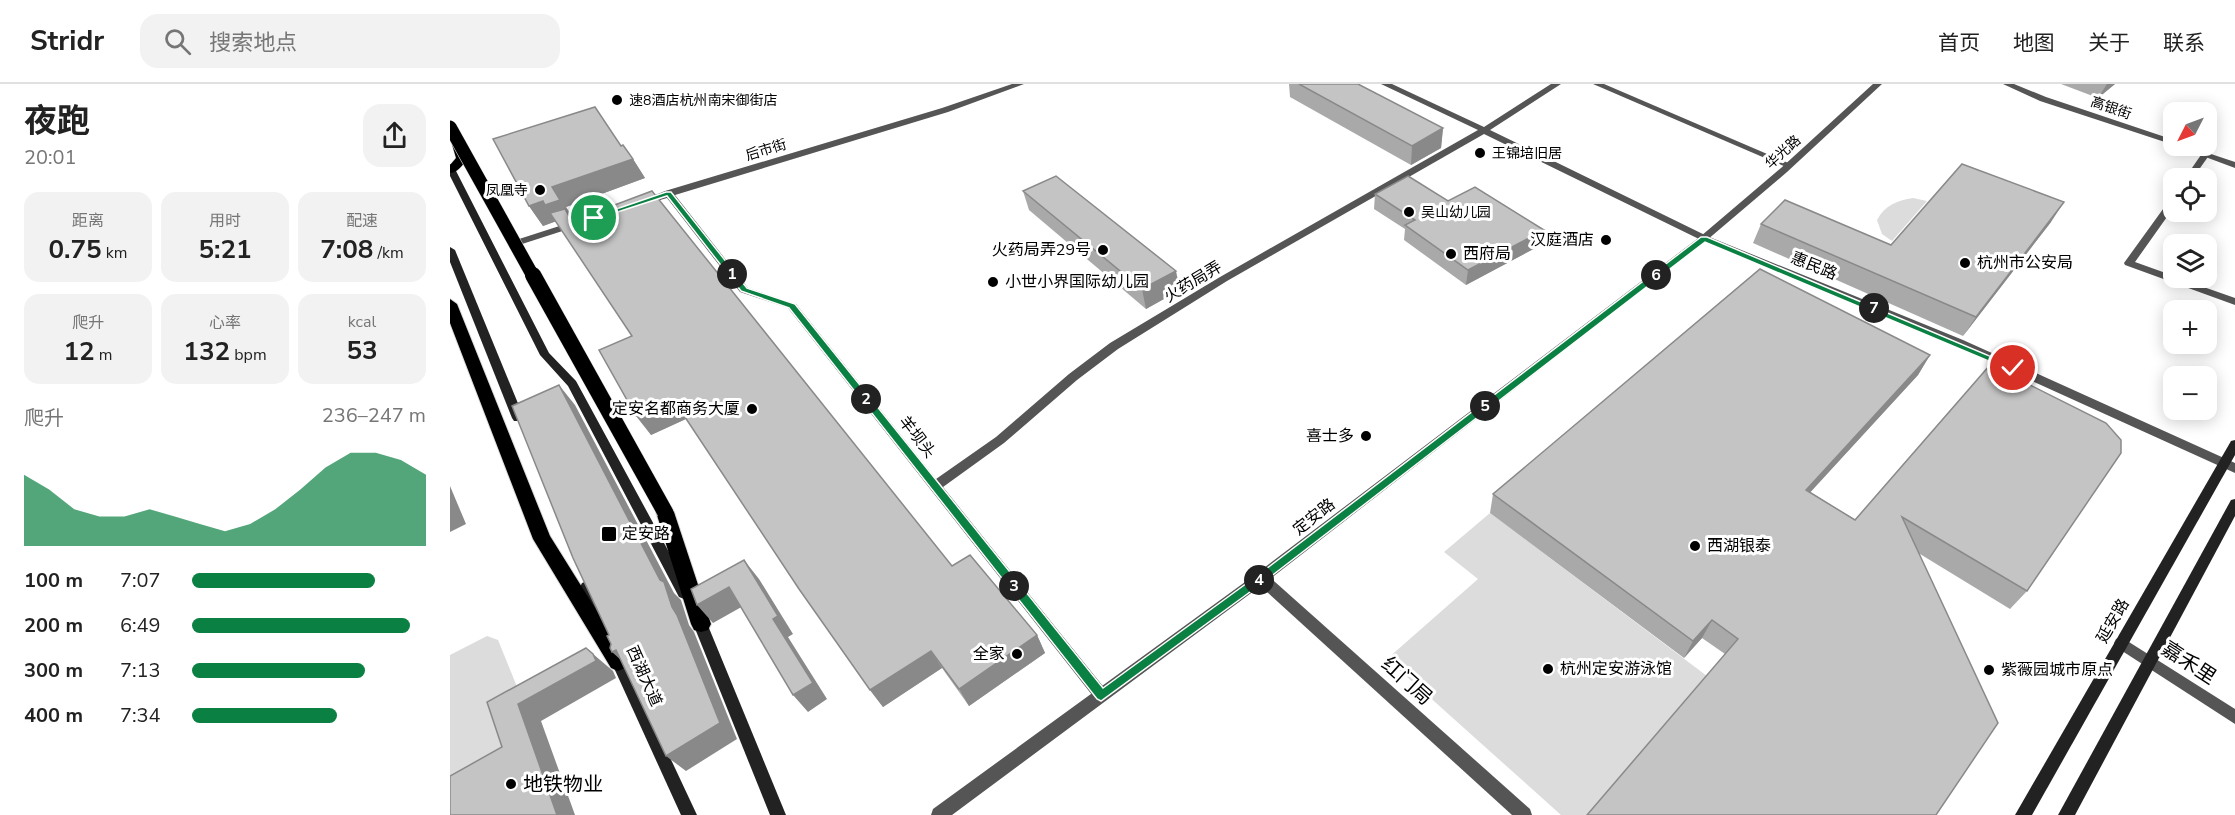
<!DOCTYPE html>
<html lang="zh">
<head>
<meta charset="utf-8">
<style>
	body { margin:0; font-family:"Nunito Sans","Noto Sans SC",sans-serif; background:#f2f2f2; color:#222; height:100vh; display:flex; flex-direction:column; font-size:22px; white-space:nowrap }
	* { box-sizing:border-box; margin:0 }
	p { font-size:20px; color:#767676 }
	.icon { flex:none; width:33px; height:33px; fill:none; stroke:currentColor; stroke-width:2; stroke-linecap:round; stroke-linejoin:round }
	.map { position:relative; flex:1; overflow:hidden }
	.sheet { display:flex; flex-direction:column; background:#fff; width:450px }
	.sheet>* { flex:none }
	.needle { width:39px; rotate:228deg }
	.controls { position:absolute; left:1713px; top:18px; display:grid; gap:12px }
	.controls a { display:grid; place-items:center; width:54px; height:54px; border-radius:12px; background:#fff; box-shadow:0 3px 15px #0003; font-size:30px }
	.pin { position:absolute; display:grid; place-items:center; width:51px; height:51px; color:#fff; margin:-26px; border:3px solid #fff; border-radius:50%; box-shadow:0 2px 6px #0007 }
	.km { position:absolute; width:30px; height:30px; margin:-15px; border-radius:50%; background:#222; color:#fff; font-size:16px; line-height:30px; text-align:center }
	.round { display:grid; place-items:center; flex:none; width:63px; height:63px; border-radius:18px; background:#f2f2f2 }
	.summary { display:flex; align-items:center; justify-content:space-between; height:102px; padding:0 24px }
	h1 { font-size:33px; font-weight:700; line-height:45px }
	.metrics { display:grid; grid-template-columns:repeat(3,1fr); gap:9px; height:102px; padding:6px 24px }
	.metrics div { display:grid; align-content:center; border-radius:15px; background:#f2f2f2; text-align:center }
	.metrics b { font-size:26px; font-weight:700 }
	.metrics small { font-size:16px; font-weight:400 }
	.metrics p { font-size:16px }
	.chart { height:168px; padding:12px 24px }
	.chart p { display:flex; justify-content:space-between }
	.chart svg { width:100%; height:108px; margin-top:6px; fill:#0b8043; opacity:.7 }
	ul { padding:0 24px; list-style:none; font-size:20px }
	li { display:grid; grid-template-columns:96px 72px 1fr; align-items:center; height:45px }
	li i { height:15px; border-radius:8px; background:#0b8043 }
	header { display:flex; align-items:center; gap:36px; box-sizing:border-box; height:84px; padding:0 30px; background:#fff; border-bottom:2px solid #e0e0e0 }
	header strong { font-size:28px }
	nav { display:flex; gap:33px; margin-inline-start:auto; font-size:21px }
	.search { width:420px; height:54px; background:#f2f2f2; display:flex; align-items:center; gap:15px; box-sizing:border-box; padding:0 21px; border-radius:18px; color:#767676; font-size:22px }
	main { display:flex; flex:1; min-height:0 }
	.map>svg:first-child { display:block }
	.green { fill:#dcdcdc }
	.lines { fill:none; stroke-linecap:round; stroke-linejoin:round }
	.primary-casing { stroke:#dbdbdb; stroke-width:1 }
	.trunk-casing { stroke:#dbdbdb; stroke-width:2 }
	.minor { fill:#555; fill-rule:evenodd }
	.tertiary { fill:#555; fill-rule:evenodd }
	.secondary { fill:#222; fill-rule:evenodd }
	.primary { fill:#000; fill-rule:evenodd }
	.trunk { fill:#000; fill-rule:evenodd }
	.trunk-bridge-far1-casing { stroke:#dbdbdb; stroke-width:14; stroke-linecap:butt }
	.trunk-bridge-casing { stroke:#dbdbdb; stroke-width:17; stroke-linecap:butt }
	.trunk-bridge-far1 { stroke:#000; stroke-width:13 }
	.trunk-bridge { stroke:#000; stroke-width:16 }
	.wall { fill:#a9a9a9 }
	.shaded-wall { fill:#898989 }
	.building { fill:#c4c4c4; stroke:#898989; stroke-width:1.5 }
	.route { fill:#0b8043; stroke:#fff; stroke-width:1.5 }
	.poi-dot { fill:#000; stroke:#fff; stroke-width:2 }
	.labels { text-anchor:middle; dominant-baseline:central; stroke-width:6; stroke-linejoin:round; paint-order:stroke }
	.far-poi-label { font-size:14px; fill:#000; stroke:#fff; text-anchor:start }
	.far-street-label { font-size:14px; fill:#000; stroke:#fff }
	.poi-label { font-size:16px; fill:#000; stroke:#fff; text-anchor:start }
	.street-label { font-size:16px; fill:#000; stroke:#fff }
	.near-street-label { font-size:20px; fill:#000; stroke:#fff }
	.near-poi-label { font-size:20px; fill:#000; stroke:#fff; text-anchor:start }
</style>
</head>
<body>
<header>
<strong>Stridr</strong>
<div class="search"><svg class="icon" aria-label="search" viewBox="0 0 24 24"><circle cx="10" cy="10" r="6"/><path d="M15 15l6 6"/></svg>搜索地点</div>
<nav><a>首页</a><a>地图</a><a>关于</a><a>联系</a></nav>
</header>
<main>
<section class="sheet">
<div class="summary"><div><h1>夜跑</h1><p>20:01</p></div><a class="round"><svg class="icon" aria-label="share" viewBox="0 0 24 24"><path d="M12 15V3M7 8l5-5 5 5M5 13v7h14v-7"/></svg></a></div>
<div class="metrics">
<div><p>距离</p><b>0.75<small> km</small></b></div>
<div><p>用时</p><b>5:21</b></div>
<div><p>配速</p><b>7:08<small> /km</small></b></div>
</div>
<div class="metrics">
<div><p>爬升</p><b>12<small> m</small></b></div>
<div><p>心率</p><b>132<small> bpm</small></b></div>
<div><p>kcal</p><b>53</b></div>
</div>
<div class="chart"><p><span>爬升</span>236–247 m</p>
<svg viewBox="0 0 160 44" preserveAspectRatio="none"><path d="M0 44V15L10 21L20 29L30 32L40 32L50 29L60 32L70 35L80 38L90 35L100 29L110 21L120 12L130 6L140 6L150 9L160 15V44z"/></svg>
</div>
<ul>
<li><b>100 m</b>7:07<i style="width:78%"></i></li>
<li><b>200 m</b>6:49<i style="width:93%"></i></li>
<li><b>300 m</b>7:13<i style="width:74%"></i></li>
<li><b>400 m</b>7:34<i style="width:62%"></i></li>
</ul>
</section>
<div class="map">
<svg width="1785" height="731" viewBox="0 0 1785 731">
	<rect width="100%" height="100%" fill="#fff"/>
	<!-- green -->
	<g class="green">
		<path d="M1463 114 1477 117 1442 157 1432 150 1427 136C1435 121 1448 116 1463 114Z"/>
		<path d="M1040 429 1261 595 1143 731H1111L937 575 1028 495 994 468Z"/>
		<path d="M37 552 48 556 74 620 60 673 0 709V571Z"/>
	</g>
	<g class="lines">
		<!-- primary casing -->
		<g class="primary-casing">
			<path id="primary" d="M6 54 11 57 18 74C13 80 8 89 0 89V81L6 74 1 57Z"/>
		</g>
		<!-- trunk casing -->
		<g class="trunk-casing">
			<g id="trunk">
				<path d="M0 215 7 220 100 452 175 572 178 578 175 584 168 587 161 584 83 455 0 239Z"/>
				<path d="M215 421 221 423 224 428 261 540 258 546 251 548 244 546 241 540 206 428 209 423Z"/>
			</g>
		</g>
		<!-- minor -->
		<g class="minor">
			<path d="M562 0H574L498 28 225 111 298 204 346 220 486 395 546 353 619 290 660 259 770 193 1028 46 931 0H942L1034 43 1101 0H1111L1040 46 1257 152 1513 256 1785 379V389L1505 262 1251 156 1034 50 777 197 668 265 627 296 554 359 493 403 656 606 658 611 656 616 651 618 646 616 338 224 290 208 217 114 193 121 188 118 215 107 492 24Z"/>
			<path d="M1143 0H1154L1343 81 1339 84 1336 83Z"/>
			<path d="M1756 67 1760 70 1743 94H1735L1753 68Z"/>
			<path d="M1724 113V123L1685 178 1724 192V194H1728L1785 214V221L1675 181 1674 179 1721 114Z"/>
			<path d="M125 137 128 138V142L69 161 64 158 66 156Z"/>
			<path d="M811 488 816 490 1080 725 1082 731H1062L806 498 804 494 806 490Z"/>
			<path d="M1671 553 1785 625V640L1666 563 1664 559 1666 555Z"/>
		</g>
		<!-- tertiary -->
		<g class="tertiary">
			<path d="M1423 0H1432L1337 88 1257 156 816 498 502 731H481L483 725 806 490 1251 152 1331 84Z"/>
			<path d="M1553 0H1564L1596 13 1724 56V61L1590 17Z"/>
			<path d="M1726 62H1737L1785 78V84Z"/>
		</g>
		<!-- secondary -->
		<g class="secondary">
			<path d="M0 80 4 83 99 269 126 297 239 505 241 509 239 513 234 515 229 513 118 302 90 271 0 92Z"/>
			<path d="M0 163 5 166 74 334 72 337H64L62 334 0 178Z"/>
			<path d="M1785 356V371L1582 731H1565L1781 357Z"/>
			<path d="M1785 415V432L1625 731H1608L1781 416Z"/>
			<path d="M137 497 142 499 144 503 159 540 157 544 152 546 147 544 145 540 130 503 132 499Z"/>
			<path d="M247 526 252 528 254 532 336 731H320L240 532 242 528Z"/>
			<path d="M166 567 171 569 247 731H231L159 573 161 569Z"/>
		</g>
		<!-- primary -->
		<use href="#primary" class="primary"/>
		<!-- trunk -->
		<use href="#trunk" class="trunk"/>
		<!-- trunk-bridge-far1 casing -->
		<g class="trunk-bridge-far1-casing">
			<path id="trunk-bridge-far1" d="M0 43 83 192"/>
		</g>
		<!-- trunk-bridge casing -->
		<g class="trunk-bridge-casing">
			<path id="trunk-bridge" d="M83 191 215 428"/>
		</g>
		<!-- trunk-bridge-far1 -->
		<use href="#trunk-bridge-far1" class="trunk-bridge-far1"/>
		<!-- trunk-bridge -->
		<use href="#trunk-bridge" class="trunk-bridge"/>
	</g>
	<!-- wall -->
	<g class="wall">
		<path d="M839 0H908L993 44 991 64 961 81 840 13Z"/>
		<path d="M1611 0H1665L1648 14Z"/>
		<path d="M171 62 183 75 195 94 116 123 124 136H123L502 482 587 551 595 569 519 622 492 584 433 623 420 606 236 335 201 351 182 252 106 137 93 142 79 122Z"/>
		<path d="M573 107 730 206 696 225 579 126Z"/>
		<path d="M925 110 998 117 1094 146 1091 161 1016 201 954 156 955 145 924 125Z"/>
		<path d="M1601 138 1513 252 1303 159 1311 140 1441 161Z"/>
		<path d="M1480 271 1468 291 1360 408 1405 436 1540 281 1577 507 1560 525 1470 470 1275 570 1252 554 1234 574 1040 429 1043 410Z"/>
	</g>
	<!-- shaded-wall -->
	<g class="shaded-wall">
		<path d="M1657 0H1665L1648 14Z"/>
		<path d="M993 44 991 64 961 81 962 62Z"/>
		<path d="M183 75 195 94 116 123 124 136H123L129 144 107 137 93 142 79 122 102 103Z"/>
		<path d="M1614 118 1601 138 1513 252 1526 233Z"/>
		<path d="M1094 146 1091 161 1016 201 1018 186Z"/>
		<path d="M726 187 730 206 696 225 692 205Z"/>
		<path d="M1480 271 1468 291 1345 425 1356 406Z"/>
		<path d="M109 301 125 321 224 509 231 516 239 541 244 548 287 655 236 687 216 672 222 523 210 496Z"/>
		<path d="M223 315 238 334 201 351 186 332Z"/>
		<path d="M0 402 16 440 0 448Z"/>
		<path d="M294 476 309 495 343 550 338 553 377 615 358 628 343 611Z"/>
		<path d="M279 503 295 521 263 539 247 521Z"/>
		<path d="M1262 536 1252 554 1234 574 1243 557Z"/>
		<path d="M587 551 595 569 519 622 509 605Z"/>
		<path d="M136 564 163 587 166 594 91 637 125 731H107L68 620Z"/>
		<path d="M166 566 181 585 162 568Z"/>
		<path d="M481 567 492 584 433 623 420 606Z"/>
	</g>
	<!-- building -->
	<g class="building">
		<path d="M849 0H908L993 44 962 62Z"/>
		<path d="M145 23 171 62 173 61 183 75 102 103 110 116 95 121 93 117 79 122 43 55Z"/>
		<path d="M1512 80 1614 118 1526 233 1311 140 1335 116 1441 161Z"/>
		<path d="M606 92 726 187 692 205 573 107Z"/>
		<path d="M958 92 998 117 1025 103 1094 146 1018 186 955 141 965 136 925 110Z"/>
		<path d="M202 107 502 482 520 471 587 551 509 605 481 567 420 606 349 505 223 315 186 332 149 266 182 252 100 129 115 125 122 137Z"/>
		<path d="M1310 185 1480 271 1356 406 1405 436 1540 281 1656 339 1671 356V369L1577 507 1452 433 1548 639 1486 731H1137L1288 555 1262 536 1243 557 1043 410Z"/>
		<path d="M109 301 210 496 214 498 222 523 227 531 270 639 216 672 166 566 162 568 160 564 161 560 157 552 159 551 123 474 62 322Z"/>
		<path d="M294 476 328 532 323 535 363 599 343 611 279 503 247 521 241 505Z"/>
		<path d="M136 564 143 570 146 577 68 620 107 731H0V692L52 663 37 618Z"/>
	</g>
	<!-- route -->
	<path class="route" d="M216 108H221L297 204 345 220 653 604 808 491 1251 153H1257L1568 284 1560 286 1255 158 815 497 651 617 647 615 339 224 291 207 217 112 146 135 140 134Z"/>
	<!-- markers -->
	<g class="poi-dot">
		<circle cx="167" cy="16" r="6"/>
		<circle cx="1030" cy="69" r="6"/>
		<circle cx="90" cy="106" r="6"/>
		<circle cx="959" cy="128" r="6"/>
		<circle cx="1156" cy="156" r="6"/>
		<circle cx="653" cy="166" r="6"/>
		<circle cx="1001" cy="170" r="6"/>
		<circle cx="1515" cy="179" r="6"/>
		<circle cx="543" cy="198" r="6"/>
		<circle cx="302" cy="325" r="6"/>
		<circle cx="916" cy="352" r="6"/>
		<rect x="151" y="442" width="16" height="16" rx="3"/>
		<circle cx="1245" cy="462" r="6"/>
		<circle cx="567" cy="570" r="6"/>
		<circle cx="1098" cy="585" r="6"/>
		<circle cx="1539" cy="586" r="6"/>
		<circle cx="61" cy="700" r="6"/>
	</g>
	<g class="labels">
		<!-- far-poi labels -->
		<g class="far-poi-label">
			<text x="179" y="16">速8酒店杭州南宋御街店</text>
			<text x="1042" y="69">王锦培旧居</text>
			<text x="78" y="106" text-anchor="end">凤凰寺</text>
			<text x="971" y="128">吴山幼儿园</text>
		</g>
		<!-- far-street labels -->
		<g class="far-street-label">
			<text transform="translate(1661 24) rotate(19)">高银街</text>
			<text transform="translate(316 66) rotate(-17)">后市街</text>
			<text transform="translate(1333 68) rotate(-42)">华光路</text>
		</g>
		<!-- poi labels -->
		<g class="poi-label">
			<text x="1144" y="156" text-anchor="end">汉庭酒店</text>
			<text x="641" y="166" text-anchor="end">火药局弄29号</text>
			<text x="1013" y="170">西府局</text>
			<text x="1527" y="179">杭州市公安局</text>
			<text x="555" y="198">小世小界国际幼儿园</text>
			<text x="290" y="325" text-anchor="end">定安名都商务大厦</text>
			<text x="904" y="352" text-anchor="end">喜士多</text>
			<text x="172" y="450">定安路</text>
			<text x="1257" y="462">西湖银泰</text>
			<text x="555" y="570" text-anchor="end">全家</text>
			<text x="1110" y="585">杭州定安游泳馆</text>
			<text x="1551" y="586">紫薇园城市原点</text>
		</g>
		<!-- street labels -->
		<g class="street-label">
			<text transform="translate(1364 182) rotate(22)">惠民路</text>
			<text transform="translate(743 198) rotate(-31)">火药局弄</text>
			<text transform="translate(467 353) rotate(52)">羊坝头</text>
			<text transform="translate(864 433) rotate(-38)">定安路</text>
			<text transform="translate(1663 537) rotate(-60)">延安路</text>
			<text transform="translate(194 592) rotate(66)">西湖大道</text>
		</g>
		<!-- near-street labels -->
		<g class="near-street-label">
			<text transform="translate(1739 579) rotate(33)">嘉禾里</text>
			<text transform="translate(957 597) rotate(42)">红门局</text>
		</g>
		<!-- near-poi labels -->
		<g class="near-poi-label">
			<text x="73" y="700">地铁物业</text>
		</g>
	</g>
</svg>
<div class="controls">
<a><svg class="needle" viewBox="-14 -14 28 28"><path d="M0-13l5 13h-10z" fill="#e53935"/><path d="M0 13l5-13h-10z" fill="#767676"/></svg></a>
<a><svg class="icon" aria-label="locate" viewBox="0 0 24 24"><circle cx="12" cy="12" r="6"/><path d="M12 2v4M12 18v4M2 12h4M18 12h4"/></svg></a>
<a><svg class="icon" aria-label="layers" viewBox="0 0 24 24"><path d="M12 4l9 5-9 5-9-5zM3 14l9 5 9-5"/></svg></a>
<a>+</a>
<a>−</a>
</div>
<div class="pin" style="left:144px;top:134px;background:#1e9e55"><svg class="icon" aria-label="arrive" viewBox="0 0 24 24"><path d="M6 21V4h12l-3 4 3 4H6"/></svg></div>
<div class="pin" style="left:1563px;top:284px;background:#d93025"><svg class="icon" aria-label="check" viewBox="0 0 24 24"><path d="M5 12l5 5 9-10"/></svg></div>
<b class="km" style="left:282px;top:190px">1</b>
<b class="km" style="left:416px;top:315px">2</b>
<b class="km" style="left:564px;top:502px">3</b>
<b class="km" style="left:809px;top:496px">4</b>
<b class="km" style="left:1035px;top:322px">5</b>
<b class="km" style="left:1206px;top:191px">6</b>
<b class="km" style="left:1424px;top:224px">7</b>
</div>
</main>
</body>
</html>
